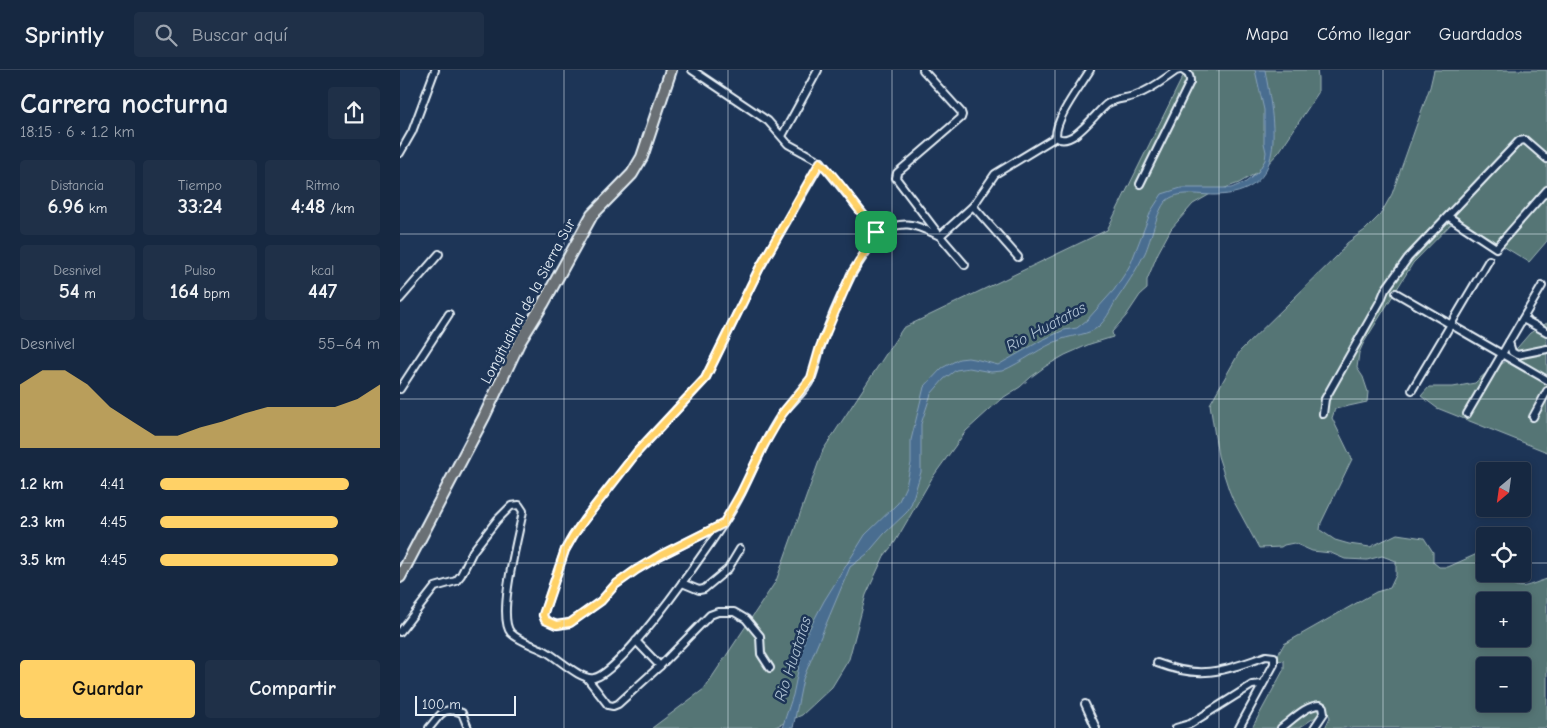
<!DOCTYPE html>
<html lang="es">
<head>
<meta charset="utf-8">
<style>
	body { margin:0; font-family:"Comic Neue",sans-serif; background:#1f3048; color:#f1f3f6; height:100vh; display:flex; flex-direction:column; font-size:19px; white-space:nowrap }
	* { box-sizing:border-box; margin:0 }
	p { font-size:16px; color:#9ea6b1 }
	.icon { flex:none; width:28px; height:28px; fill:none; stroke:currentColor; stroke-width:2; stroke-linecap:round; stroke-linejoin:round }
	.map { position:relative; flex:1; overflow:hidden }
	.side { display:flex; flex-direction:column; background:#162841; width:400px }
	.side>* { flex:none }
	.needle { width:32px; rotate:209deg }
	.fabs { position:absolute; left:1076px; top:392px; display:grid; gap:10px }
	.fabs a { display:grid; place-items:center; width:55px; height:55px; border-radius:5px; background:#162841; box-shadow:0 2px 8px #0003,0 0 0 1px #35445a; font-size:25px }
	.scale { position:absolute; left:15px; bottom:12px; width:101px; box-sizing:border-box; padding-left:5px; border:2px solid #e8f1f8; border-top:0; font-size:14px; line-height:18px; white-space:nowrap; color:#e8f1f8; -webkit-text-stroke:4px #1d3557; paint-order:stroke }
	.pin { position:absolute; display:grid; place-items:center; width:42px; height:42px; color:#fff; margin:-21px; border-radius:10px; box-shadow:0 2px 8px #0006 }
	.round { display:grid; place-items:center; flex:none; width:52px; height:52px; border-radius:5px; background:#1f3048 }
	.summary { display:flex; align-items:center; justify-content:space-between; height:85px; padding:0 20px }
	h1 { font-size:28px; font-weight:700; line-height:38px }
	.metrics { display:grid; grid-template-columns:repeat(3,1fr); gap:8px; height:85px; padding:5px 20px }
	.metrics div { display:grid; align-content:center; border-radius:5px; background:#1f3048; text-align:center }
	.metrics b { font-size:21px; font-weight:700 }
	.metrics small { font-size:14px; font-weight:400 }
	.metrics p { font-size:14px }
	.chart { height:140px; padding:10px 20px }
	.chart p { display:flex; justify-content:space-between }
	.chart svg { width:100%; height:90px; margin-top:5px; fill:#ffd166; opacity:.7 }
	.button { display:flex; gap:10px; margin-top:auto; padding:10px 20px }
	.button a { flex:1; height:58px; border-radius:5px; background:#ffd166; color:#111; font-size:20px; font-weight:700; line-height:58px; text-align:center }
	.button a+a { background:#1f3048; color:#f1f3f6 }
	ul { padding:0 20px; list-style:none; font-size:16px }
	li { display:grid; grid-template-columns:80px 60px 1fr; align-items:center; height:38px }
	li i { height:12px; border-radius:6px; background:#ffd166 }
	header { display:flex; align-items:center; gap:30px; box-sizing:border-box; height:70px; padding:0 25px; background:#162841; border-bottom:1px solid #35445a }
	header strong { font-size:24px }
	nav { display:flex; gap:28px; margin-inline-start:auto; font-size:18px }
	.search { width:350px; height:45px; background:#1f3048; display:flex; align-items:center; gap:12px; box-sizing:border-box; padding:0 18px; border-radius:5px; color:#9ea6b1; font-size:19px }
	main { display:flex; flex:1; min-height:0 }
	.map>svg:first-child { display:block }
	.green { fill:#547575; stroke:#9eb3b6; fill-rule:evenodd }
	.water { fill:#486d90; stroke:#88a2ba }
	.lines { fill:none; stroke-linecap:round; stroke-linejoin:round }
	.street-casing { stroke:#e8f1f8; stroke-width:10 }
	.primary-casing { stroke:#e8f1f8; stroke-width:14 }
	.street { stroke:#1d3557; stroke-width:6 }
	.primary { stroke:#6a7074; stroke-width:10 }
	.route-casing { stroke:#fff; stroke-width:10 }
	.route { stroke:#ffd166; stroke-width:6 }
	.grid { fill:none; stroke:#e8f1f8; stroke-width:1; stroke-opacity:0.55 }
	.labels { text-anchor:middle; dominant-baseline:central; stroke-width:5; stroke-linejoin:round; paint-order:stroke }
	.street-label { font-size:15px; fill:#e8f1f8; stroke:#1d3557 }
	.water-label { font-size:16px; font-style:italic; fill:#b0c3d4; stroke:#1d3557 }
</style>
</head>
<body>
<header>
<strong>Sprintly</strong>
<div class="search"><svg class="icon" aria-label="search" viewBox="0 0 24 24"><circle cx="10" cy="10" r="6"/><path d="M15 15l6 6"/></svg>Buscar aquí</div>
<nav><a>Mapa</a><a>Cómo llegar</a><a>Guardados</a></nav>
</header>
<main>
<section class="side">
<div class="summary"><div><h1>Carrera nocturna</h1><p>18:15 · 6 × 1.2 km</p></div><a class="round"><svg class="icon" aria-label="share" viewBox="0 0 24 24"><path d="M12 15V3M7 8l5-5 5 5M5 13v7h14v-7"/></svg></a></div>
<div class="metrics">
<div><p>Distancia</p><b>6.96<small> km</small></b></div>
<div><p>Tiempo</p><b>33:24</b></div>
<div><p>Ritmo</p><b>4:48<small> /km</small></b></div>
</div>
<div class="metrics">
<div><p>Desnivel</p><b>54<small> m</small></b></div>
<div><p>Pulso</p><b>164<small> bpm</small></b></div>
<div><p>kcal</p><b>447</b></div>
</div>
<div class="chart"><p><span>Desnivel</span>55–64 m</p>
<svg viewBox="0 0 160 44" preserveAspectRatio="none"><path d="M0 44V13L10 6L20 6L30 13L40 24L50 31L60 38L70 38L80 34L90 31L100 27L110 24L120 24L130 24L140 24L150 20L160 13V44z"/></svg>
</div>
<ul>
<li><b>1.2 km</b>4:41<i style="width:86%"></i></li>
<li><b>2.3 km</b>4:45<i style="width:81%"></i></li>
<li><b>3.5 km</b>4:45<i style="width:81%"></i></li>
</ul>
<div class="button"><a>Guardar</a><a>Compartir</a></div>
</section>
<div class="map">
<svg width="1147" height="658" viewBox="0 0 1147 658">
	<rect width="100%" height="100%" fill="#1d3557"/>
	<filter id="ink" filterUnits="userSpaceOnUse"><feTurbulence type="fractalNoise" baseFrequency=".02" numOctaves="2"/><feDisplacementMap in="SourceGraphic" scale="10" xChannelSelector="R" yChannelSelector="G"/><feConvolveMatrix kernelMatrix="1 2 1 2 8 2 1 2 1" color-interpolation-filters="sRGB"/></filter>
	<g filter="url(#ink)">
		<!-- green -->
		<g class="green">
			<path d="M786 0H917L918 8V23L879 82 863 99 839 113 814 122 793 134 771 159 758 183 747 210V219L740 225 726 246 712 262 713 267 690 274 665 285 646 296 631 307 620 317 601 329 566 361 532 408 495 472 484 486 466 525 449 589 432 617 402 645 373 658H252L304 619 376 511 423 380 503 258 707 160Z"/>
			<path d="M1034 0H1147V171L1129 192 1057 148 1013 193 963 274 959 283 957 298 963 307 968 322 967 332 935 339 932 348 952 389 921 453 920 460 935 470 949 474 970 477 997 464 1024 468 1033 482V492L1039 497H1048L1077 484 1085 487V504H1101C1119 524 1124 516 1147 509V658H925L930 647 926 640 899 658H852L884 599V591L875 590 884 574 976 522 990 518 996 505V491L982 486 967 490 945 489 931 483 912 481 894 473 884 475 881 477 859 478 833 430 829 420 818 386 810 334 840 281 938 185 947 173 965 160 980 145 992 124 1030 17ZM1085 531H1122V569H1085ZM1085 596H1122V634H1085Z"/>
			<path d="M1147 253V382L1037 338 1021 326 1029 317H1053L1075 313 1088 301 1105 292 1130 263Z"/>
		</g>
		<!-- water -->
		<path class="water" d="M855 0H865C874 52 891 125 814 125 799 125 778 120 766 131 757 140 751 170 745 183 736 201 726 216 715 232 710 241 706 250 698 257 688 265 674 265 662 269 641 277 623 292 602 301L591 302 569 298 556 300 544 309 531 324 521 354V402L511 435 507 442 484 464 467 484 450 497 403 609 393 658H382L393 625 405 567 424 531 465 465 498 433 506 416 511 393V370L524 317 542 298 559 289 568 288 579 290 598 295 642 270 664 260 677 258 687 250 714 220 726 202 731 193 751 141 762 124 781 118H831L846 112 858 102 865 90 866 82 864 73V40Z"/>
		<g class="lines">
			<!-- street casing -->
			<g class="street-casing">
				<g id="street">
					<path d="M292 0 368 51 388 74 421 92 359 199 305 309 237 382 184 450 173 466 165 480 143 545 145 550 157 555 170 553 201 531 215 515 236 500 261 485 321 455"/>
					<path d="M523 0 561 42 562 45 561 48 497 103 496 108 540 166 565 195"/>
					<path d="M690 0C680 17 655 48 656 67 672 79 696 42 707 34 715 28 727 29 736 25 751 20 763 10 776 1L780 0"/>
					<path d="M382 66 418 0"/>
					<path d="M0 83 12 62 35 0"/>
					<path d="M740 114 790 12C790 5 788 3 782 0"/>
					<path d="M573 136 618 187"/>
					<path d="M1049 147 1096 178 1147 120"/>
					<path d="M476 162C506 150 511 153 540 166L573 136 595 104 656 67"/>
					<path d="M1142 216 1109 272 1112 282 1117 285 1147 279"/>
					<path d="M996 223 1147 310"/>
					<path d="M0 229 39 184"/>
					<path d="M1123 249 1147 262"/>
					<path d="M0 319 49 244"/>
					<path d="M1012 320 1089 190"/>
					<path d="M923 344 925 329 981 230 985 220 1008 188 1119 71 1125 70 1147 89"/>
					<path d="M1067 344 1109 272"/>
					<path d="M1133 347 1147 321"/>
					<path d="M282 513 299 520 304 519 328 499 340 479"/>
					<path d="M0 562 35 517 56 511 61 505 73 481 97 450 111 436 119 435 123 441C119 464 96 547 111 563 119 571 135 576 145 581 157 587 181 611 194 608 223 602 318 465 335 435 352 405 362 372 382 344 391 332 405 322 411 309 415 300 417 289 420 279 428 255 439 229 451 206 457 193 476 173 475 159L421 92"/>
					<path d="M236 571 260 596"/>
					<path d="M757 593C802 610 823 601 866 586L874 587V594L839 658"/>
					<path d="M187 608 208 635 213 636 218 634 260 596 310 545 318 542H334L346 549 360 566 361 584 370 598"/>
					<path d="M685 634 696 658"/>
					<path d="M29 658C41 645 42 635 62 643L68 658"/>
					<path d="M776 658 790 654 852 615 862 614"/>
					<path d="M881 658C892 650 906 635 920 635L923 637 924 643 914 658"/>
				</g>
			</g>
			<!-- primary casing -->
			<g class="primary-casing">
				<path id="primary" d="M0 507 84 347 119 273 143 234 192 145 232 104 242 87 271 0"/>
			</g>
			<!-- street -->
			<use href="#street" class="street"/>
			<!-- primary -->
			<use href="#primary" class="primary"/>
		</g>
	</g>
	<g class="lines" filter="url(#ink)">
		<!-- route casing -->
		<g class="route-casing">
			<path id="route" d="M420 92C441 112 456 138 475 159L474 168 451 204 420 277 411 308 382 344 364 375 341 423 323 454 261 485 236 500 215 515 201 531 170 553 156 555 145 550 143 545 165 480 173 466 184 450 237 382 305 309 359 199Z"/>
		</g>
		<!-- route -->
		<use href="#route" class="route"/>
	</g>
	<!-- grid -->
	<path class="grid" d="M164 0V658M328 0V658M492 0V658M655 0V658M819 0V658M983 0V658M0 164H1147M0 329H1147M0 493H1085M1122 493H1147"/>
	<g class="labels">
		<!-- street labels -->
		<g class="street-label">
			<text transform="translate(128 231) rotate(-62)">Longitudinal de la Sierra Sur</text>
		</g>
		<!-- water labels -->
		<g class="water-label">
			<text transform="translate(646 257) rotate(-28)">Rio Huatatas</text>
			<text transform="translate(393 589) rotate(-72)">Rio Huatatas</text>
		</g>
	</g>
</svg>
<div class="fabs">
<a><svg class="needle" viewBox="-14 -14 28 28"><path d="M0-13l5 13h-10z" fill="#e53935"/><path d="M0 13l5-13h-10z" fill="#9ea6b1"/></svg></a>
<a><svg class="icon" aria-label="locate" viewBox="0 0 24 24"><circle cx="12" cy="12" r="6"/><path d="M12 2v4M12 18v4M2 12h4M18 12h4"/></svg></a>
<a>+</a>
<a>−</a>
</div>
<div class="scale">100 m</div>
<div class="pin" style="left:476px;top:162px;background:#1e9e55"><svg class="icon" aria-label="arrive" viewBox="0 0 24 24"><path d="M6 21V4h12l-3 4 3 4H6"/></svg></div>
</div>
</main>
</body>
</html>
